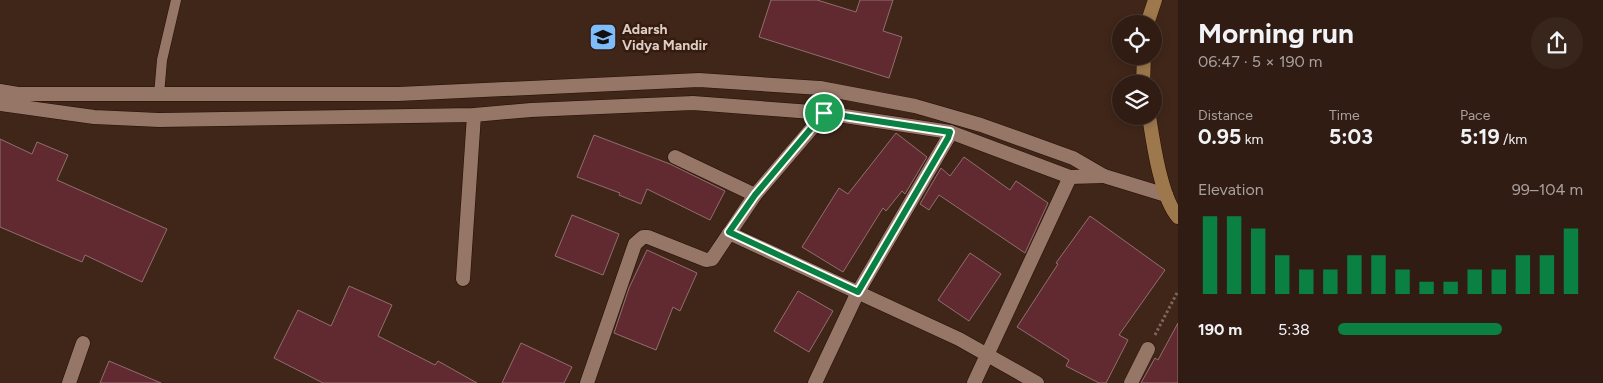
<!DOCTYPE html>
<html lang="en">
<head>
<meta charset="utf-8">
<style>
	body { margin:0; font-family:Figtree,sans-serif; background:#38251c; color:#f1f3f6; height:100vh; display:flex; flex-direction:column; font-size:19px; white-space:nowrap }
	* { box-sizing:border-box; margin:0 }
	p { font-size:16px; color:#a8a1a0 }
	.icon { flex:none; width:28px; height:28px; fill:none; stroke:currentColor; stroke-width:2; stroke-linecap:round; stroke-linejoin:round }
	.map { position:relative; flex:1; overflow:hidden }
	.sheet { display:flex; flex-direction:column; background:#301c13; width:425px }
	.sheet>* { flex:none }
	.controls { position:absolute; left:1112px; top:15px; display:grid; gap:10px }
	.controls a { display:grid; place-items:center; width:50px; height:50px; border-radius:50%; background:#301c13; box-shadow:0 2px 8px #0003,0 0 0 1px #4b3a33; font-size:25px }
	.pin { position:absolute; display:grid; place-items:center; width:42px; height:42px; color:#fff; margin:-21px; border:2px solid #fff; border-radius:50%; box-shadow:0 1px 5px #0007 }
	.round { display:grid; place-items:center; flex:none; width:52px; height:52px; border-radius:26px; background:#38251c }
	.summary { display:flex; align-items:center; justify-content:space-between; height:85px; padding:0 20px }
	h1 { font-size:28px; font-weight:700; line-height:38px }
	.figures { display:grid; grid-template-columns:repeat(3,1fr); gap:8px; height:85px; padding:5px 20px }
	.figures div { display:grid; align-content:center }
	.figures b { font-size:21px; font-weight:700 }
	.figures small { font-size:14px; font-weight:400 }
	.figures p { font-size:14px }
	.chart { height:140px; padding:10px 20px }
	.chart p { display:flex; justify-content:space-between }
	.chart svg { width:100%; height:90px; margin-top:5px; stroke:#0b8043; stroke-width:6 }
	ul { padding:0 20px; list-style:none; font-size:16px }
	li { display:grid; grid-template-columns:80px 60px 1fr; align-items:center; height:38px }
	li i { height:12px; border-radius:6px; background:#0b8043 }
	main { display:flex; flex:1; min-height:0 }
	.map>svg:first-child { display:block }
	.building { fill:#602a30; stroke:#916e6f }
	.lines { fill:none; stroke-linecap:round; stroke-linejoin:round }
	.service-casing { stroke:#250e03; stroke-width:11 }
	.minor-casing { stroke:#250e03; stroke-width:15 }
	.tertiary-casing { stroke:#250e03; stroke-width:15 }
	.secondary-casing { stroke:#250e03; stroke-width:15 }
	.path { stroke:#7d675c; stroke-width:3; stroke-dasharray:2.5 2.5; stroke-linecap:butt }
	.service { stroke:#957667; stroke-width:10 }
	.minor { stroke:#957667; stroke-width:14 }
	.tertiary { stroke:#957667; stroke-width:14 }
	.secondary { stroke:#9d784c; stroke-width:14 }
	.route-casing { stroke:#fff; stroke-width:10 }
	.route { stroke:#0b8043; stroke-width:6 }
	.labels { text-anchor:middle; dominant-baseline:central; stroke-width:5; stroke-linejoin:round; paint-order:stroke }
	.poi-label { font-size:14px; font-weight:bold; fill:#decdc5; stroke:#351c0f; text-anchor:start }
</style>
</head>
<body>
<main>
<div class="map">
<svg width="1178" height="383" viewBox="0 0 1178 383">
	<rect width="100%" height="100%" fill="#402619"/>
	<!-- building -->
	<g class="building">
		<path d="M771 0H817L856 12 860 0H893L883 31 902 37 889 78 759 37Z"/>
		<path d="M896 133 927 157 905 194 902 191 886 211 883 208 843 272 802 247 839 188 848 194Z"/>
		<path d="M594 135 670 164 725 191 710 220 647 189 641 204 619 195 620 193 577 177Z"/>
		<path d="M0 139 32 154 37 142 68 155 57 180 167 229 142 282 85 255 82 262 0 227Z"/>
		<path d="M964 157 1010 190 1016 181 1048 203 1025 253 939 195 929 210 920 204 941 168 950 176Z"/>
		<path d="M572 215 619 234 603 275 555 256Z"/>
		<path d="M1090 216 1165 270 1119 335 1128 340 1106 383H1099L1066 366 1069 360 1017 327 1058 264 1056 263Z"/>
		<path d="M647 250 697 273 680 311 673 307 656 350 614 333 629 288Z"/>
		<path d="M970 253 1001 274 969 321 938 300Z"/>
		<path d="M349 286 392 305 378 336 435 365 438 361 477 383H323L274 358 298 310 331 326Z"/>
		<path d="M798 291 833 311 809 352 774 331Z"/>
		<path d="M1178 323V383H1141L1155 358 1158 360Z"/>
		<path d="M521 343 572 367 564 383H502Z"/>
		<path d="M109 361 161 383H100Z"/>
	</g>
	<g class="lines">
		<!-- service casing -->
		<g class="service-casing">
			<path id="service" d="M159 95 162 60 176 0"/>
		</g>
		<!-- minor casing -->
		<g class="minor-casing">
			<g id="minor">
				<path d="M675 157 755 195"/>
				<path d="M729 233 959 339 1037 383"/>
				<path d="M463 279 474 115"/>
				<path d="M69 383 83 343"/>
				<path d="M587 383 635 244 643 237H648L706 260 712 259 755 195 825 113 830 90"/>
				<path d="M815 383 858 292 948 138 950 132"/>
				<path d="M974 383 1070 177"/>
				<path d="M1131 383 1148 349"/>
			</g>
		</g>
		<!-- tertiary casing -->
		<g class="tertiary-casing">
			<g id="tertiary">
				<path d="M0 91 18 94H398L699 80 820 88 915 106 981 125 1073 158 1104 176 1166 195"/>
				<path d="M0 104 94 117 159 120 474 115 531 110 693 103 825 113 950 132 1070 177 1104 176"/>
			</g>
		</g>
		<!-- secondary casing -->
		<g class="secondary-casing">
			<g id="secondary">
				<path d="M1147 24 1155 0"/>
				<path d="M1143 84 1144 56"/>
				<path d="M1149 116C1153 142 1161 198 1178 217"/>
			</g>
		</g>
		<!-- path -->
		<path class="path" d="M1155 335 1178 291"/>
		<!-- service -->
		<use href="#service" class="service"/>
		<!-- minor -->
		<use href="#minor" class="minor"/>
		<!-- tertiary -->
		<use href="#tertiary" class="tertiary"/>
		<!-- secondary -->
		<use href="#secondary" class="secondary"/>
	</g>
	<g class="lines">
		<!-- route casing -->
		<g class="route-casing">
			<path id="route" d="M824 113 950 132 948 138 858 292 729 232 755 195Z"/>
		</g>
		<!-- route -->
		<use href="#route" class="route"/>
	</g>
	<!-- icons -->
	<defs>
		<g id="school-square" transform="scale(1.4375)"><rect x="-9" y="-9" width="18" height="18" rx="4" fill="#7ebdf9" stroke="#351c0f"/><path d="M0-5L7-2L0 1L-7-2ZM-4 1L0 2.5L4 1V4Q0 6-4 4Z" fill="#111"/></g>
	</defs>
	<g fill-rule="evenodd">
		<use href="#school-square" x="603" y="37"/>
	</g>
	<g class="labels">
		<!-- poi labels -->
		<g class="poi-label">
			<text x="622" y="29">Adarsh<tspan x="622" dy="16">Vidya Mandir</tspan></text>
		</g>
	</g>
</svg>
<div class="controls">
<a><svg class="icon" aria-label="locate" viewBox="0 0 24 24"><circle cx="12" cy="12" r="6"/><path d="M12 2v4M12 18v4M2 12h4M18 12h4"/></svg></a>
<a><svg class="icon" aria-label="layers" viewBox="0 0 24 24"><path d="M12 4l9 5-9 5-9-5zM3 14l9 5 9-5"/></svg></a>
</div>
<div class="pin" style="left:824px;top:113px;background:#1e9e55"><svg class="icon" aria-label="arrive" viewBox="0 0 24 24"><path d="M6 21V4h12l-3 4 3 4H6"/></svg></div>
</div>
<section class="sheet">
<div class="summary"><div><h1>Morning run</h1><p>06:47 · 5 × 190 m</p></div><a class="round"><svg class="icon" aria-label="share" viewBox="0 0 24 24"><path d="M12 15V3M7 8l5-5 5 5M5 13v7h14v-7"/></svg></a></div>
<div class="figures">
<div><p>Distance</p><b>0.95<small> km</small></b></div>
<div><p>Time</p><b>5:03</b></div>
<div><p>Pace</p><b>5:19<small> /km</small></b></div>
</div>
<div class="chart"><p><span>Elevation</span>99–104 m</p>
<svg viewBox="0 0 160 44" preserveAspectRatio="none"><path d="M5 44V6M15 44V6M25 44V12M35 44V25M45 44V32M55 44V32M65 44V25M75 44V25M85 44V32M95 44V38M105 44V38M115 44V32M125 44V32M135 44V25M145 44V25M155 44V12"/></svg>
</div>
<ul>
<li><b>190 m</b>5:38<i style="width:67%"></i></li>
</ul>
</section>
</main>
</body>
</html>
